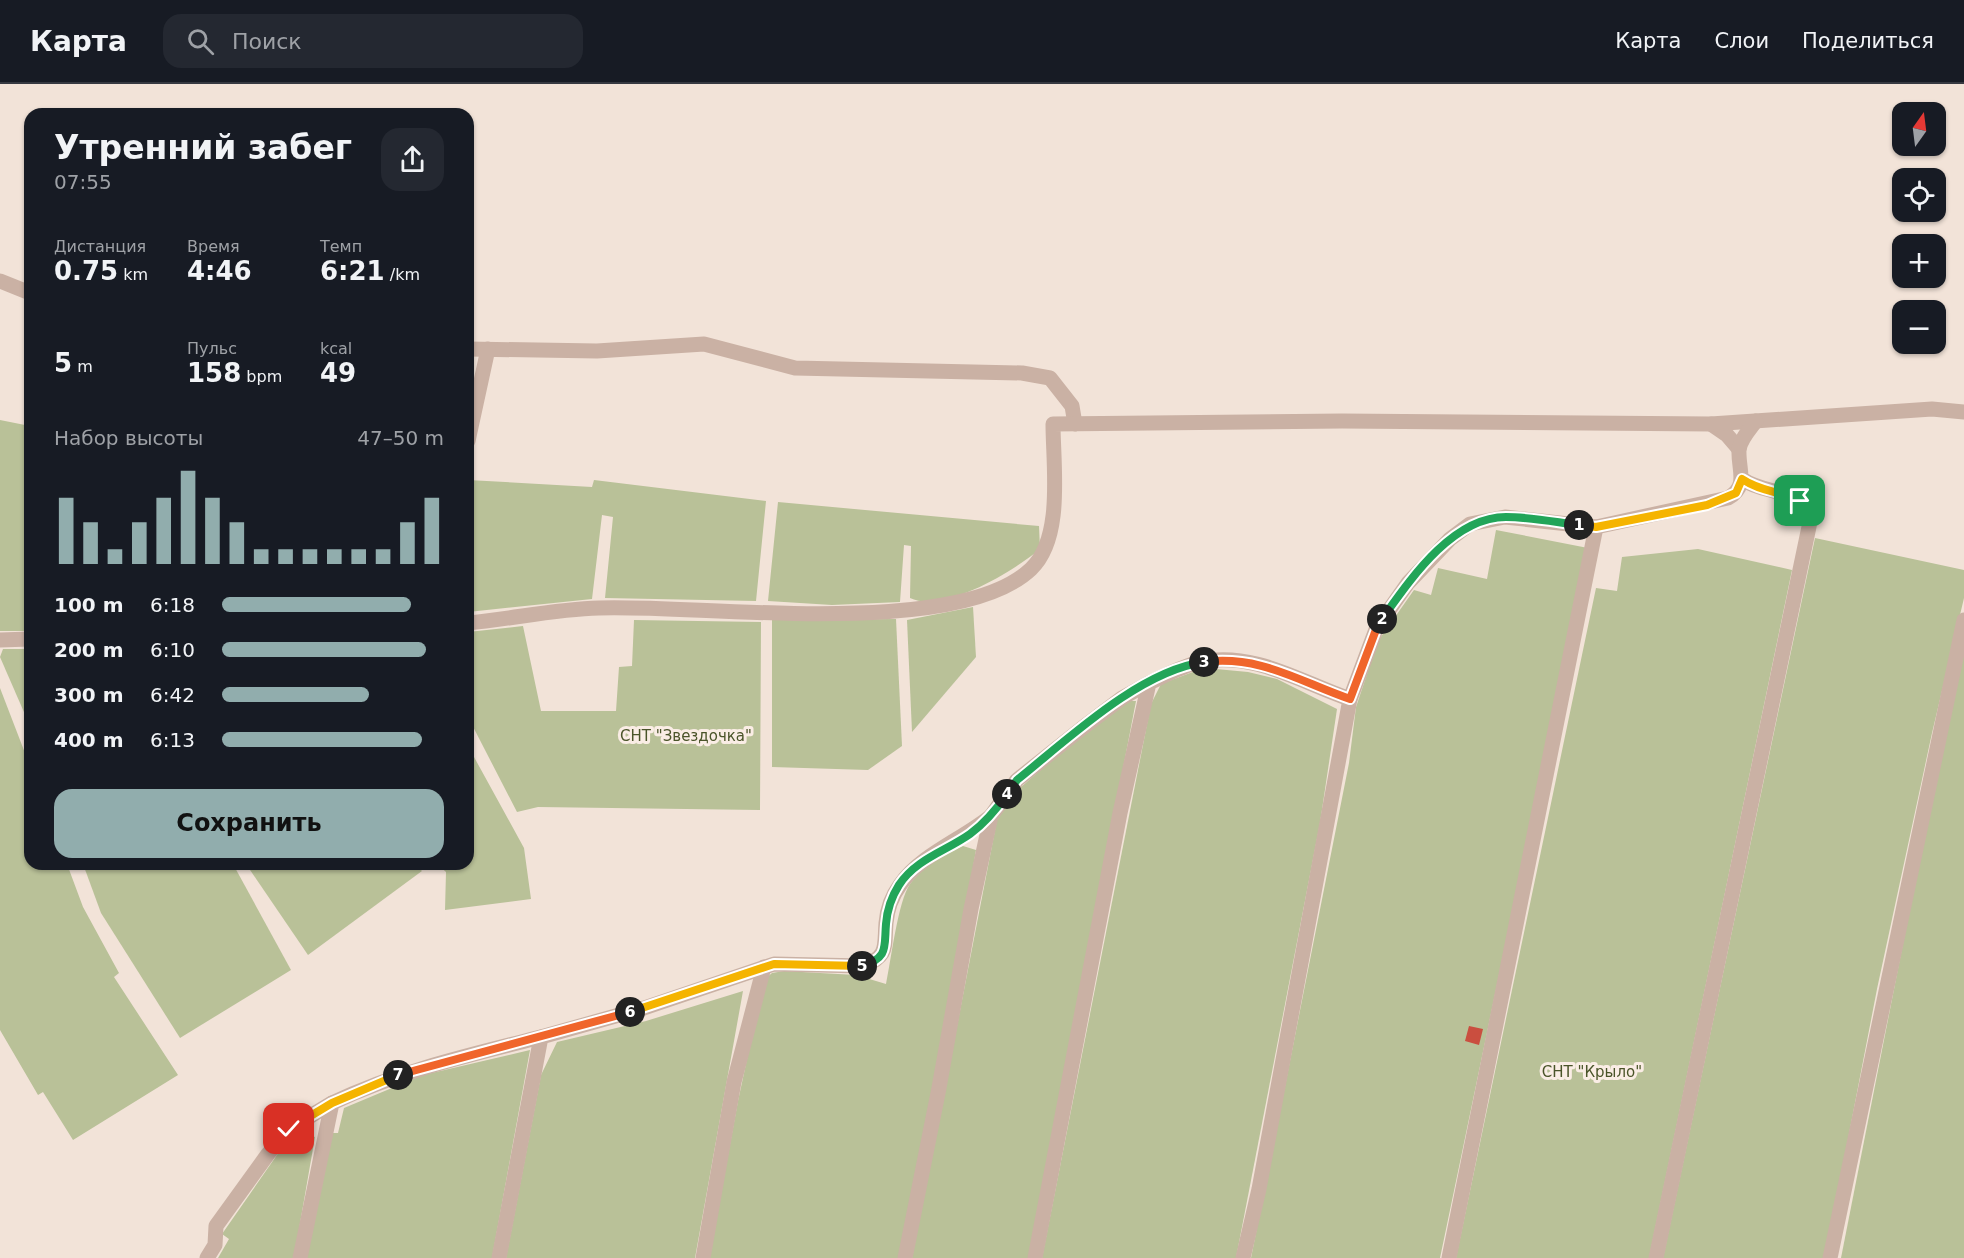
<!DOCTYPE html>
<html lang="ru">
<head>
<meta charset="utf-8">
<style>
	body { margin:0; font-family:"DejaVu Sans",sans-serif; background:#242831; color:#f1f3f6; height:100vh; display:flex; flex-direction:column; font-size:22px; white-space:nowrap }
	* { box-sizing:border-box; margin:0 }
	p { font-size:20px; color:#9ea1a6 }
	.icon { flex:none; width:33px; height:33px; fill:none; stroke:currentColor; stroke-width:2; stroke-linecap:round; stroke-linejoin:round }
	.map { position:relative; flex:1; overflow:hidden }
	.details { position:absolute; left:24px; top:24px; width:450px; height:762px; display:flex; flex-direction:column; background:#171b24; border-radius:18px; box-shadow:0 2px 4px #0004 }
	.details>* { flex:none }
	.needle { width:39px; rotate:14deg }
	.buttons { position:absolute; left:1892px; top:18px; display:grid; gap:12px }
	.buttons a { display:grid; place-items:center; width:54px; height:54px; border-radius:12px; background:#171b24; box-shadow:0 2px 4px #0004; font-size:30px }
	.pin { position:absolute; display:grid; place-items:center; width:51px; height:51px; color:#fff; margin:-26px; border-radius:12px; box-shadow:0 3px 9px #0006 }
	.km { position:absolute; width:30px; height:30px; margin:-15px; border-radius:50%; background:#222; color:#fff; font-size:16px; line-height:30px; text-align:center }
	.round { display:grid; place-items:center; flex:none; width:63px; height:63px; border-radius:18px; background:#242831 }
	.overview { display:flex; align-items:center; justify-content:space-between; height:102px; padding:0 30px }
	h1 { font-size:33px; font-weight:600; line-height:45px }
	.metrics { display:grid; grid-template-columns:repeat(3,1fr); gap:9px; height:102px; padding:6px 30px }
	.metrics div { display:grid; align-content:center }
	.metrics b { font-size:26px; font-weight:600 }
	.metrics small { font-size:16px; font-weight:400 }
	.metrics p { font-size:16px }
	.chart { height:168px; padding:12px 30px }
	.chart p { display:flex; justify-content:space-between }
	.chart svg { width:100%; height:108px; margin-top:6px; stroke:#91adad; stroke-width:6 }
	.button { display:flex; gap:12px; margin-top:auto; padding:12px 30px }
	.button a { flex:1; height:69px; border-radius:18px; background:#91adad; color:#111; font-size:24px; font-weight:600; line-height:69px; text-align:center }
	ul { padding:0 30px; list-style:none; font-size:20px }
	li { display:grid; grid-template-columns:96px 72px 1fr; align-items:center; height:45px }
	li i { height:15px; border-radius:8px; background:#91adad }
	header { display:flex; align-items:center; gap:36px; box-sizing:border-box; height:84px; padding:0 30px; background:#171b24; border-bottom:2px solid #363941 }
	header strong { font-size:28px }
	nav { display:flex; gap:33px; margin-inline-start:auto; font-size:21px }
	.search { width:420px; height:54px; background:#242831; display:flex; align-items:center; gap:15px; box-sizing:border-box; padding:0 21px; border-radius:18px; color:#9ea1a6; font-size:22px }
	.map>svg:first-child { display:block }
	.green { fill:#b9c198 }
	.building { fill:#ca4e3f }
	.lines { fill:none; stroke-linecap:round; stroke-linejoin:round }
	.minor { stroke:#cab1a4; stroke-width:15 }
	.split-1-casing { stroke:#fff; stroke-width:12 }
	.split-2-casing { stroke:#fff; stroke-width:12 }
	.split-3-casing { stroke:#fff; stroke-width:12 }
	.split-4-casing { stroke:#fff; stroke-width:12 }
	.split-5-casing { stroke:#fff; stroke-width:12 }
	.split-6-casing { stroke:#fff; stroke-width:12 }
	.split-7-casing { stroke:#fff; stroke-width:12 }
	.split-8-casing { stroke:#fff; stroke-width:12 }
	.split-1 { stroke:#f5b400; stroke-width:8 }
	.split-2 { stroke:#22a559; stroke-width:8 }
	.split-3 { stroke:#f0652b; stroke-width:8 }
	.split-4 { stroke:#22a559; stroke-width:8 }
	.split-5 { stroke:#22a559; stroke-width:8 }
	.split-6 { stroke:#f5b400; stroke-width:8 }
	.split-7 { stroke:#f0652b; stroke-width:8 }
	.split-8 { stroke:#f5b400; stroke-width:8 }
	.labels { text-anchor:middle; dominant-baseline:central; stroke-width:6; stroke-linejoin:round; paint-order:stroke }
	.park-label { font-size:15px; fill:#4a5429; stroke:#faede5 }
</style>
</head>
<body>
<header>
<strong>Карта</strong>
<div class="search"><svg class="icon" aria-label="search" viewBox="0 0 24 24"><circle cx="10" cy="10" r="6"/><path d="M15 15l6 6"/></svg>Поиск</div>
<nav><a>Карта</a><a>Слои</a><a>Поделиться</a></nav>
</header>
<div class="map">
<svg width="1964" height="1174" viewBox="0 0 1964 1174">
	<rect width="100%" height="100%" fill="#f2e3d8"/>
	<!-- green -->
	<g class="green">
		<path d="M0 336 30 342 27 547H0Z"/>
		<path d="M468 396 592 403 594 396 766 417 756 517 605 514 613 433 602 431 592 515 468 528Z"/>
		<path d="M778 418 1039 442 1040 465C1014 487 944 530 910 514L911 462 904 461 900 518 832 521 768 517Z"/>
		<path d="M1496 446 1588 464 1440 1174H1251L1349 679 1356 623 1378 557 1414 506 1431 511 1438 484 1487 495Z"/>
		<path d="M1815 454 1964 486V514L1932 649 1877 905 1825 1174H1663Z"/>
		<path d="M1698 465 1792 486 1649 1174H1456L1596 504 1617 507 1622 473Z"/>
		<path d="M973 523 976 573 912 648 907 536Z"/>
		<path d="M896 535 902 662 868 686 772 683V536Z"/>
		<path d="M634 536 761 538 760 726 538 723 517 728 468 633V548L523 542 541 627H616L619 583 632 582Z"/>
		<path d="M3 565H30V642L0 573Z"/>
		<path d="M1964 568V1174H1841L1911 819Z"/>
		<path d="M1216 585 1248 588 1277 595 1337 625 1320 739 1236 1174H1042L1151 620 1161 600 1198 586Z"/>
		<path d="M0 604 30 682V780H67L83 823 119 889 114 893 178 991 73 1056 43 1008 38 1011 0 946Z"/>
		<path d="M1126 617H1136L1029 1174H912L997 736 1015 708 1102 633Z"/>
		<path d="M468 662 524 764 531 815 445 826 446 788 437 780H468Z"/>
		<path d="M963 762 976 766 950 919 899 1174H709L738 1017 764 896 772 889 784 887 856 891 886 900C891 877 898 817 910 800 922 784 945 769 963 762Z"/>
		<path d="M83 780H233L291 886 180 954 101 829Z"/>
		<path d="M246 780H415L422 787 308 871Z"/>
		<path d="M743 907 695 1174H506L541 991 557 958 646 937Z"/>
		<path d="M530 966 492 1174H306L330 1049H338L344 1024 423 991Z"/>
		<path d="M300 1048 315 1053 294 1174H218L229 1155 222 1150 286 1058 294 1061Z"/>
	</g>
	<!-- building -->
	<path class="building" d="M1469 942 1483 945 1479 961 1465 957Z"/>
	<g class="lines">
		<!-- minor -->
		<g class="minor">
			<path d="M0 197 30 209"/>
			<path d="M468 265 597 267 704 260 795 284 1022 289 1050 294 1072 322 1075 340"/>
			<path d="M1711 340 1727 351 1739 365"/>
			<path d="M468 357 488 265"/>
			<path d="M468 539C512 535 555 525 599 524 702 520 956 556 1031 485 1064 454 1053 381 1053 340L1342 337 1711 340 1932 325 1964 328"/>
			<path d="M0 556 30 555"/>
			<path d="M207 1174 215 1161 216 1142 268 1070 289 1045 332 1019"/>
			<path d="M300 1174 332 1019C399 987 469 971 541 953"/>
			<path d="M499 1174 541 953 644 924 774 880 863 882C889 872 884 863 886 839 887 826 892 812 900 801 920 771 963 755 991 732"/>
			<path d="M703 1174 734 998 764 883"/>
			<path d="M905 1174 939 1004 971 825 991 732 1017 696 1081 645 1122 614 1149 599"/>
			<path d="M1035 1174 1120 729 1149 599C1166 591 1182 582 1200 578 1255 567 1300 598 1350 615"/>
			<path d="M1243 1174 1259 1105 1350 615 1377 543 1408 499 1450 455 1470 440 1505 433 1596 443 1728 414C1749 402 1738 386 1739 366 1740 356 1750 345 1756 337"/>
			<path d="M1449 1174 1596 443"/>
			<path d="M1656 1174 1810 438C1801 401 1768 413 1742 395"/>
			<path d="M1830 1174 1964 536"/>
		</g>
	</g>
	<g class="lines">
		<!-- split-1 casing -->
		<g class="split-1-casing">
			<path id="split-1" d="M1579 441 1596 443 1707 421 1736 409 1742 395C1761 408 1781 407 1800 417"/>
		</g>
		<!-- split-2 casing -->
		<g class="split-2-casing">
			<path id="split-2" d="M1382 535C1410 496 1452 433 1506 433 1530 433 1555 438 1579 441"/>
		</g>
		<!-- split-3 casing -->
		<g class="split-3-casing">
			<path id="split-3" d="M1204 578C1261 571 1298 597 1350 615L1377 543 1382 535"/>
		</g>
		<!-- split-4 casing -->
		<g class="split-4-casing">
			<path id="split-4" d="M1007 710 1017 696C1067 656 1139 587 1204 578"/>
		</g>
		<!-- split-5 casing -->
		<g class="split-5-casing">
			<path id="split-5" d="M862 882C889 874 884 863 886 840 887 827 892 812 899 801 916 775 946 767 970 750 985 739 996 726 1007 710"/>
		</g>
		<!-- split-6 casing -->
		<g class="split-6-casing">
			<path id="split-6" d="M630 928 774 880 862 882"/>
		</g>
		<!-- split-7 casing -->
		<g class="split-7-casing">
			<path id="split-7" d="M398 991 630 928"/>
		</g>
		<!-- split-8 casing -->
		<g class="split-8-casing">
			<path id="split-8" d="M289 1045 332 1019 398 991"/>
		</g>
		<!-- split-1 -->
		<use href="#split-1" class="split-1"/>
		<!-- split-2 -->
		<use href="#split-2" class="split-2"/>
		<!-- split-3 -->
		<use href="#split-3" class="split-3"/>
		<!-- split-4 -->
		<use href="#split-4" class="split-4"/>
		<!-- split-5 -->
		<use href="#split-5" class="split-5"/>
		<!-- split-6 -->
		<use href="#split-6" class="split-6"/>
		<!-- split-7 -->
		<use href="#split-7" class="split-7"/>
		<!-- split-8 -->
		<use href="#split-8" class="split-8"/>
	</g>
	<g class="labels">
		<!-- park labels -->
		<g class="park-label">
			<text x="686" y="652">СНТ "Звездочка"</text>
			<text x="1592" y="988">СНТ "Крыло"</text>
		</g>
	</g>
</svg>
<div class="buttons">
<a><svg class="needle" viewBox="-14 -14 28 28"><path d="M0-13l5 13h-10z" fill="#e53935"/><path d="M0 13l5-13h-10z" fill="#9ea1a6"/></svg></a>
<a><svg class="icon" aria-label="locate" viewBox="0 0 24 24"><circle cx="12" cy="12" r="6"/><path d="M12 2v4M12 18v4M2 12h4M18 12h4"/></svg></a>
<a>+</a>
<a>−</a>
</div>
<div class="pin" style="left:1800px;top:417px;background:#1e9e55"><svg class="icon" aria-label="arrive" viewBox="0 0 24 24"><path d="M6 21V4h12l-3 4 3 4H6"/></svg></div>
<div class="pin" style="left:289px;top:1045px;background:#d93025"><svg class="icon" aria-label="check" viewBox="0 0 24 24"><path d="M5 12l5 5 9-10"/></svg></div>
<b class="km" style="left:1579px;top:441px">1</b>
<b class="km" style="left:1382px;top:535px">2</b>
<b class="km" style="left:1204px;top:578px">3</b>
<b class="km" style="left:1007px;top:710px">4</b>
<b class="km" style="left:862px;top:882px">5</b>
<b class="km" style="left:630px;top:928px">6</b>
<b class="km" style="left:398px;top:991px">7</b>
<section class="details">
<div class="overview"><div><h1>Утренний забег</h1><p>07:55</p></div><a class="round"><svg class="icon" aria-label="share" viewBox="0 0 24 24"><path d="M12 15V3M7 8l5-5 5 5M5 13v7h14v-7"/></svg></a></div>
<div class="metrics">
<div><p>Дистанция</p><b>0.75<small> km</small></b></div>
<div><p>Время</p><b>4:46</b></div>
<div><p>Темп</p><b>6:21<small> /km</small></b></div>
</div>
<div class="metrics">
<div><b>5<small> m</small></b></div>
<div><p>Пульс</p><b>158<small> bpm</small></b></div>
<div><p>kcal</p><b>49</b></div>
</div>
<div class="chart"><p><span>Набор высоты</span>47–50 m</p>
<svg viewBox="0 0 160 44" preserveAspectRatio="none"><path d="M5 44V17M15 44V27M25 44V38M35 44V27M45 44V17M55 44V6M65 44V17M75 44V27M85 44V38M95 44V38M105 44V38M115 44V38M125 44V38M135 44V38M145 44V27M155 44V17"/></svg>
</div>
<ul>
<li><b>100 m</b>6:18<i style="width:85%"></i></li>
<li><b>200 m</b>6:10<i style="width:92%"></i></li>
<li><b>300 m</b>6:42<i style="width:66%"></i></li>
<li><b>400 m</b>6:13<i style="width:90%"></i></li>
</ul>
<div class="button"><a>Сохранить</a></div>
</section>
</div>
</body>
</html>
